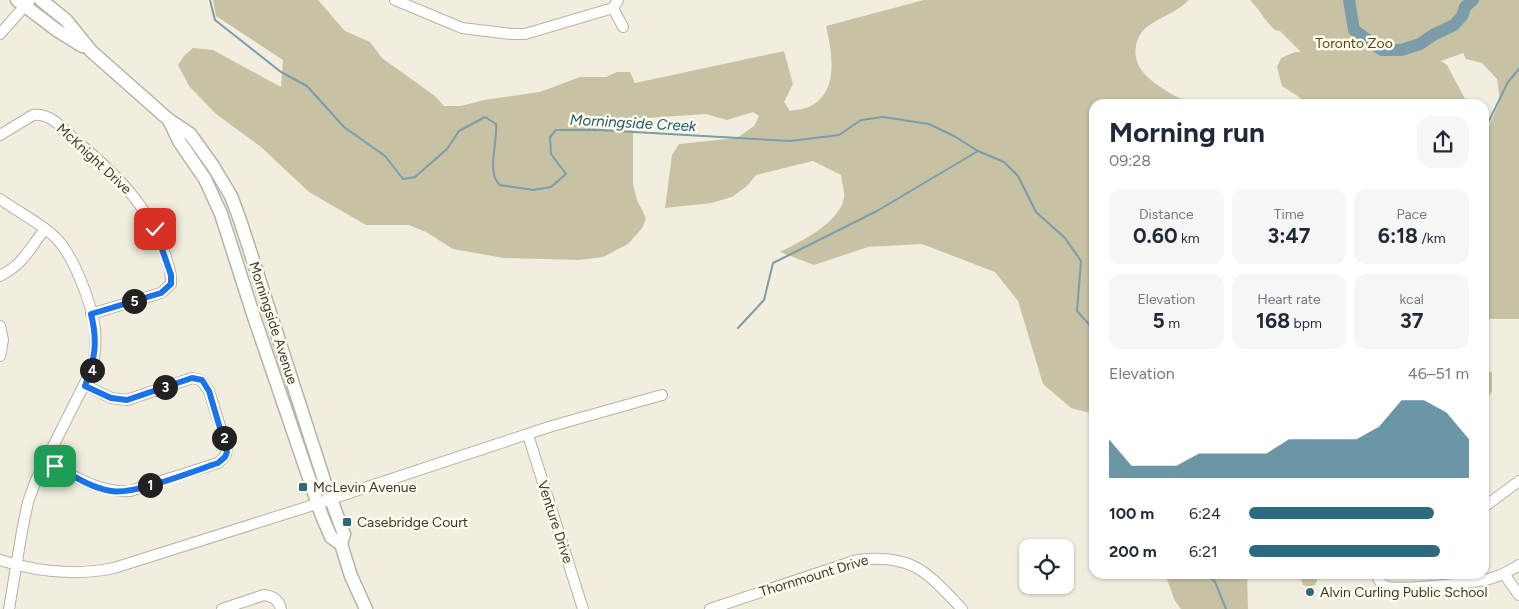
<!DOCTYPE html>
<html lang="en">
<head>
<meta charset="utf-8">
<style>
	body { margin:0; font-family:Figtree,sans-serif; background:#f6f6f7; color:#1f2937; height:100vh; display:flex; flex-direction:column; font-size:19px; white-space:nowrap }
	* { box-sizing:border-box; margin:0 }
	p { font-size:16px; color:#747a83 }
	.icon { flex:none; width:28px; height:28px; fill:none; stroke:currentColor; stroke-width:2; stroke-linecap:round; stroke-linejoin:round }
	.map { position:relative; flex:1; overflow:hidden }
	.sheet { position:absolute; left:1089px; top:99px; width:400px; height:480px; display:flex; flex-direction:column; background:#fff; border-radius:15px; box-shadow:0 1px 4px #0004 }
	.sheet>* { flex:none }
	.fabs { position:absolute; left:1019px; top:539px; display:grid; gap:10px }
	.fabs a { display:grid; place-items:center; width:55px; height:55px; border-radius:10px; background:#fff; box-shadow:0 1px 4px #0004; font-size:25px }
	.pin { position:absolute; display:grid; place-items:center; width:42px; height:42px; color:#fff; margin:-21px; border-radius:10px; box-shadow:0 2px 8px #0006 }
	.km { position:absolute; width:25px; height:25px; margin:-12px; border-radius:50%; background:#222; color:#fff; font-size:14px; line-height:25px; text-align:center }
	.round { display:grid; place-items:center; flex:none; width:52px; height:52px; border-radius:15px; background:#f6f6f7 }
	.summary { display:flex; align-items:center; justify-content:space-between; height:85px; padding:0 20px }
	h1 { font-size:28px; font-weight:700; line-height:38px }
	.figures { display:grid; grid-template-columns:repeat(3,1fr); gap:8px; height:85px; padding:5px 20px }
	.figures div { display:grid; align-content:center; border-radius:12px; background:#f6f6f7; text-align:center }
	.figures b { font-size:21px; font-weight:700 }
	.figures small { font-size:14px; font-weight:400 }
	.figures p { font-size:14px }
	.chart { height:140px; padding:10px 20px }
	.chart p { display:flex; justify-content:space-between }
	.chart svg { width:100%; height:90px; margin-top:5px; fill:#2c6a80; opacity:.7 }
	ul { padding:0 20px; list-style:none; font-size:16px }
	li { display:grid; grid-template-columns:80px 60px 1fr; align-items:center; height:38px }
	li i { height:12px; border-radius:6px; background:#2c6a80 }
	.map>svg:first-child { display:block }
	.green { fill:#c8c2a5 }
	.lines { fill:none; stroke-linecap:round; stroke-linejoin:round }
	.stream { stroke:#7b9ca9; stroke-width:2 }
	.river { stroke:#7b9ca9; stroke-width:12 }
	.minor-casing { stroke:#b6b3a5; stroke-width:12 }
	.major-casing { stroke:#b6b3a5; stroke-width:15 }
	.minor { stroke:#fff; stroke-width:10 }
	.major { stroke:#fff; stroke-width:12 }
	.route-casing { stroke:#fff; stroke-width:10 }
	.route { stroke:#1a73e8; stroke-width:6 }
	.poi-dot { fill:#2c6a80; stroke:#fefbec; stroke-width:2 }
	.labels { text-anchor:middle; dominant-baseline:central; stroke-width:5; stroke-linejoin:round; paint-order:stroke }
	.park-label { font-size:14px; fill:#524712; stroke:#fefbec }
	.street-label { font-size:14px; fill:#383631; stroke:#fefbec }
	.poi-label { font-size:14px; fill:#383631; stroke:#fefbec; text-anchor:start }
	.water-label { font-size:15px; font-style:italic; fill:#19596e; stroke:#fefbec }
</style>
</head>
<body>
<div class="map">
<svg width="1519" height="609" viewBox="0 0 1519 609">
	<rect width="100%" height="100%" fill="#f1eedf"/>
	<!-- green -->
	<g class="green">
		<path d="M213 0H318L345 31 370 42 382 58 435 96 444 106H461L484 100 540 92 580 77H606L617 72H630L635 83 784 51 793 84 784 102 790 111C795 110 803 109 809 107 840 92 832 53 826 26L924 0H1189C1177 12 1160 17 1147 27 1141 31 1137 39 1136 46 1130 76 1169 92 1190 104H1094V414L1071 408 1043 384 1018 301 995 272 922 244 868 247 814 265 780 252C800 242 835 225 843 202 846 193 842 184 841 175L813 161 756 175 747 186 732 197 711 203 665 208 672 155 679 144 737 138 754 126 759 116 753 112 727 120 706 114 633 119V184L637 200 646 218 643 227 628 244 603 257 579 260 504 258 453 249 426 232 409 225H366L309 192 261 147 216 114 189 86 178 65 184 56 193 48 213 50 281 87 283 60 216 16Z"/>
		<path d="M1250 0H1519V319H1484V137L1500 101 1497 79 1482 63 1466 59 1463 53 1441 61 1447 65 1465 99V104H1303L1302 99 1282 86 1277 67 1281 58 1295 52H1301L1280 31 1275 30C1265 21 1259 9 1250 0Z"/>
		<path d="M1484 370 1492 372V391L1484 407Z"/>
		<path d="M1165 574H1247L1248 609H1181L1175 601Z"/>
		<path d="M1299 574H1315L1317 580 1315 585 1308 587 1303 585Z"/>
	</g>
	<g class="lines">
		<!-- stream -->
		<g class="stream">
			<path d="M210 0 215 20 281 72 307 86 344 127 385 156 403 179 415 177 447 149 459 131 485 117 496 124C498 141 486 174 500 185L533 190 551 187 566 174 551 154 550 137 556 130H600L790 141 839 135 861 120 883 117 929 124 954 136 978 151 1004 162 1018 176 1036 212 1065 238 1081 261 1077 311 1094 330"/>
			<path d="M1484 131 1508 82 1519 69"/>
			<path d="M738 328 764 300 773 263 877 211 978 151"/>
			<path d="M1208 574 1215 582 1226 609"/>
		</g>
		<!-- river -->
		<path class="river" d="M1349 0 1354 30 1382 50H1401L1420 44 1433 35 1454 25 1462 16 1465 7 1473 0"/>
		<!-- minor casing -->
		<g class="minor-casing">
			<g id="minor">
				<path d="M395 0 462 28 511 34H525L613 8 618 0"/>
				<path d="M613 8 623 27"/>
				<path d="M0 34 30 0"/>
				<path d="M0 135 33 115C50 112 63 129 74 139 113 171 149 205 165 254 168 264 172 273 171 284L161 293 91 314"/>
				<path d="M0 199C18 212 41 223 56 238 74 256 92 305 95 329 96 343 95 358 91 371L36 480 28 502 22 531 9 609"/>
				<path d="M0 276C24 264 29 249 45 229"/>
				<path d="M0 326 3 340 0 356"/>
				<path d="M528 435 583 609"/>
				<path d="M46 462C74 475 97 493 130 491L218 463C225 457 228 454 226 445L209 391 201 380 192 378 127 400 111 398 85 385"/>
				<path d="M1484 507 1519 481"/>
				<path d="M0 560C37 572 76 576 114 568L307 507 552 426 662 395"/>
				<path d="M1377 574C1378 579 1380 584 1385 586 1395 591 1465 583 1479 581 1494 579 1507 573 1519 565"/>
				<path d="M1504 574 1519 595"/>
				<path d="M222 609 264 595C273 596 279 600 281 609"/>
				<path d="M710 609 857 560C912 553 927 572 962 609"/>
			</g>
		</g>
		<!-- major casing -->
		<g class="major-casing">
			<g id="major">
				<path d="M17 0 58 31 82 46"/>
				<path d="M41 0 66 20 91 51 169 120 190 134 213 166 231 196 240 220 326 486 344 534 341 544"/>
				<path d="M169 120 179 141 205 179 221 214 254 317 322 516 331 537 341 544 351 576 366 609"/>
			</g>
		</g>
		<!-- minor -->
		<use href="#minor" class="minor"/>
		<!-- major -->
		<use href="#major" class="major"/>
	</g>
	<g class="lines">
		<!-- route casing -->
		<g class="route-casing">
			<path id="route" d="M55 466C73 476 92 488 111 491 134 495 194 471 218 463L225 457 227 452 209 391 202 380 192 378 127 400 111 398 85 386C95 359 98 342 91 314L161 293 171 284V275L155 229"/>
		</g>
		<!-- route -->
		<use href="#route" class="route"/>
	</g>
	<!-- markers -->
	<g class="poi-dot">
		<rect x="298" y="482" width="10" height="10" rx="2.5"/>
		<rect x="342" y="517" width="10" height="10" rx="2.5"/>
		<circle cx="1310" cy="592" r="5"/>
	</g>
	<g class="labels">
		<!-- park labels -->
		<g class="park-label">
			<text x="1354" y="43">Toronto Zoo</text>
		</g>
		<!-- street labels -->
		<g class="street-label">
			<text transform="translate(94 159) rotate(43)">McKnight Drive</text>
			<text transform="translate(273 323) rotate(72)">Morningside Avenue</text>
			<text transform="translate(555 522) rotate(72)">Venture Drive</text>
			<text transform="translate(814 576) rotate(-17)">Thornmount Drive</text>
		</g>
		<!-- poi labels -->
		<g class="poi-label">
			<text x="313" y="487">McLevin Avenue</text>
			<text x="357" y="522">Casebridge Court</text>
			<text x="1320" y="592">Alvin Curling Public School</text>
		</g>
		<!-- water labels -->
		<g class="water-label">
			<text transform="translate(633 123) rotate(3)">Morningside Creek</text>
		</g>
	</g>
</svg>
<div class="fabs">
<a><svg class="icon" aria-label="locate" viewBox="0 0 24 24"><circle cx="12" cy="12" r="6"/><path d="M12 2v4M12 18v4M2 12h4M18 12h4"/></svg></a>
</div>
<div class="pin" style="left:55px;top:466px;background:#1e9e55"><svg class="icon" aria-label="arrive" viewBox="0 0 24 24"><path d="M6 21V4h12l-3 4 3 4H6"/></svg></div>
<div class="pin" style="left:155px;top:229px;background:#d93025"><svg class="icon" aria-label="check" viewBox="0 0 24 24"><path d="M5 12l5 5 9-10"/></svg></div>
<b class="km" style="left:150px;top:485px">1</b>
<b class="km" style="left:224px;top:438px">2</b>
<b class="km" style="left:165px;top:387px">3</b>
<b class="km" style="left:92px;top:370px">4</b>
<b class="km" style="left:134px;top:301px">5</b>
<section class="sheet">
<div class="summary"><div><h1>Morning run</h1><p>09:28</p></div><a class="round"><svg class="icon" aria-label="share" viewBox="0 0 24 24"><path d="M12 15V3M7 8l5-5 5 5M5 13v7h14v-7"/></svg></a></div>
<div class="figures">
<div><p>Distance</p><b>0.60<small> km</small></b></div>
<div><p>Time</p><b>3:47</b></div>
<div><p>Pace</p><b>6:18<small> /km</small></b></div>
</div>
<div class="figures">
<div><p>Elevation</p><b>5<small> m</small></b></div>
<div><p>Heart rate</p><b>168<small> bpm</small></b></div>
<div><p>kcal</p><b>37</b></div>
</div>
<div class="chart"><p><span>Elevation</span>46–51 m</p>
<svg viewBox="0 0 160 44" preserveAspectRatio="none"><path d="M0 44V25L10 38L20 38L30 38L40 32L50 32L60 32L70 32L80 25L90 25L100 25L110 25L120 19L130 6L140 6L150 12L160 25V44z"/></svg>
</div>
<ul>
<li><b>100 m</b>6:24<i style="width:84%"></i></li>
<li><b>200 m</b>6:21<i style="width:87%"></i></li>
</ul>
</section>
</div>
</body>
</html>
